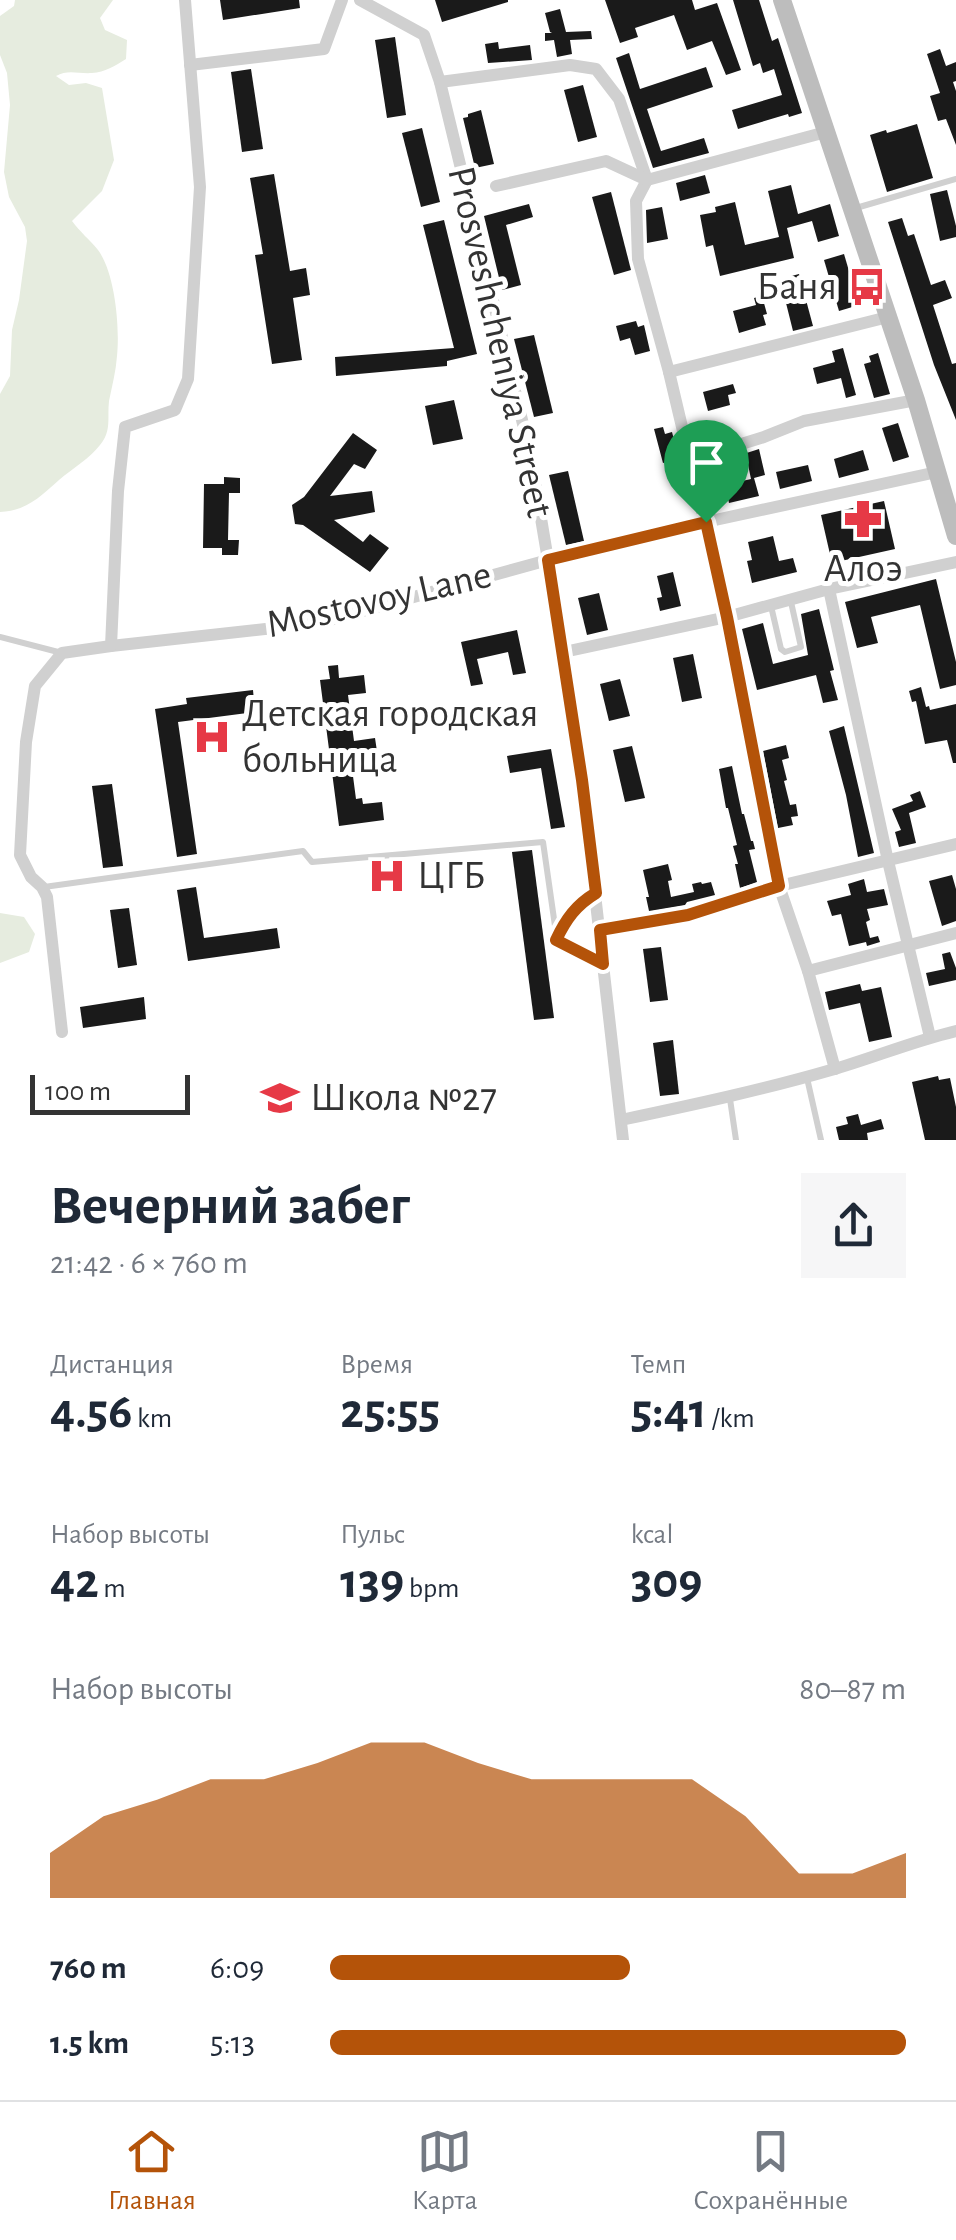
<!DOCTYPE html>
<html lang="ru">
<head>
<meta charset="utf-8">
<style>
	body { margin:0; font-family:"Alegreya Sans",sans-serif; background:#f6f6f7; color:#1f2937; height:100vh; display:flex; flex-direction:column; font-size:38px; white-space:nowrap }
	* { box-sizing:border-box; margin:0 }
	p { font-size:32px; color:#747a83 }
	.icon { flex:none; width:55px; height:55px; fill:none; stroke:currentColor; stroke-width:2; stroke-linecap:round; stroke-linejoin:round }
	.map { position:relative; height:1140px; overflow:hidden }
	.details { display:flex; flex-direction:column; background:#fff; flex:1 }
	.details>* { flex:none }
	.scale { position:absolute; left:30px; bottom:25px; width:160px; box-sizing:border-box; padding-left:10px; border:5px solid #333; border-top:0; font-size:28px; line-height:35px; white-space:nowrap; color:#333; -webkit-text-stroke:8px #fff; paint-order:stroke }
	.pin { position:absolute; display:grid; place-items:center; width:85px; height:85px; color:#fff; margin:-102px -42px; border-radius:50% 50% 50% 0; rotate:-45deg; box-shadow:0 0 10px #0007 }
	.pin .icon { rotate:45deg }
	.round { display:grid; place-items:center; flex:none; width:105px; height:105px; border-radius:0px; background:#f6f6f7 }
	.summary { display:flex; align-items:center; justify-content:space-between; height:170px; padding:0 50px }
	h1 { font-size:55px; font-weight:700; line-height:75px }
	.metrics { display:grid; grid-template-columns:repeat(3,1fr); gap:15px; height:170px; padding:10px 50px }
	.metrics div { display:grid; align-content:center }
	.metrics b { font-size:50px; font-weight:700 }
	.metrics small { font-size:28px; font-weight:400 }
	.metrics p { font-size:28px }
	.chart { height:280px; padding:20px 50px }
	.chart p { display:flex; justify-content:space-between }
	.chart svg { width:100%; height:180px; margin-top:10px; fill:#b45309; opacity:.7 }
	ul { padding:0 50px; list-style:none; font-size:32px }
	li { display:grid; grid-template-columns:160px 120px 1fr; align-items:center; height:75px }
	li i { height:25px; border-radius:12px; background:#b45309 }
	.dock { display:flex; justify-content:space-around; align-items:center; height:140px; border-top:2px solid #e0e1e3; background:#fff; font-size:28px; color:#747a83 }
	.dock a { display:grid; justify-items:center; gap:5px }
	.dock .current { color:#b45309 }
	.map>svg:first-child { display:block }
	.green { fill:#e6ecdf }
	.building { fill:#1a1a1a }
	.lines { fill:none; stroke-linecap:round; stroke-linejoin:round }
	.lane { stroke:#d0d0d0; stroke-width:6 }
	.street { stroke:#d0d0d0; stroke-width:12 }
	.secondary { stroke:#bdbdbd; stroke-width:18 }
	.route-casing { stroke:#fff; stroke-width:20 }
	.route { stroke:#b45309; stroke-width:12 }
	.labels { text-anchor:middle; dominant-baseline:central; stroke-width:10; stroke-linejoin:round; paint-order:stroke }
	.poi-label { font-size:40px; fill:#333; stroke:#fff; text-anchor:start }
	.street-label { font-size:40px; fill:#333; stroke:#fff }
</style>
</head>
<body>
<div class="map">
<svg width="956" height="1140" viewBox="0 0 956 1140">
	<rect width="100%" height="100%" fill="#fff"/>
	<!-- green -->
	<g class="green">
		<path d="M15 0H113L100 18 105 30 127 40 126 59C115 66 105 72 92 73 78 74 68 69 56 76L69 85 86 83 102 88 114 160 102 191 72 221C80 232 90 240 98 250 115 273 120 327 117 356 116 371 112 386 109 401 107 418 112 431 100 445 90 458 72 469 59 480 40 497 26 511 0 512V394L10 376 12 330 19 300 27 241 25 227 9 197 4 172 10 105 7 73 0 55V16L14 6Z"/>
		<path d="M0 913 24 917 35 934 29 952 0 963Z"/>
	</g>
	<!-- building -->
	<g class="building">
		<path d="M220 0H299L300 8 223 20Z"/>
		<path d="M435 0H508V2L442 22Z"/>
		<path d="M605 0H692L695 10 717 3 741 70 726 75 712 41 687 50 674 15 635 28 638 37 620 43Z"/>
		<path d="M733 0H759L772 41 778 38 802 113 789 117 788 114 738 129 732 110 782 95 774 69 763 73 760 63 753 66Z"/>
		<path d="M560 9 566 32 591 31 592 39 570 40 572 54 557 57 554 40 545 41V33H552L550 32 545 13Z"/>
		<path d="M395 37 406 115 387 118 375 40Z"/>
		<path d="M498 42 499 49 530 45 532 60 488 63 485 44Z"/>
		<path d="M940 49 946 66 956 62V81L953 82 956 91V145L946 119 938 121 930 96 940 93 927 54Z"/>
		<path d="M629 53 640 89 706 67 713 87 647 109 661 151 704 138 709 153 653 168 616 58Z"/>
		<path d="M251 69 263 149 242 152 231 72Z"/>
		<path d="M583 85 597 137 578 142 564 90Z"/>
		<path d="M481 110 494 164 475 168 463 118 468 117V114Z"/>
		<path d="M917 124 933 178 887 192 870 135 886 130 887 133Z"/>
		<path d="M422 128 440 202 421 207 402 133Z"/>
		<path d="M274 174 290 271 306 268 310 295 293 298 302 360 272 364 255 255 263 254 250 178Z"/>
		<path d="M705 175 710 193 680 201 676 183Z"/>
		<path d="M791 185 798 214 830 204 839 236 818 242 812 221 787 228 794 258 720 276 713 245 706 247 700 215 716 212 715 207 735 202 745 245 779 237 768 191Z"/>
		<path d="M947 190 956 226V237L940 241 930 194Z"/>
		<path d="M611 192 631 270 614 275 592 197Z"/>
		<path d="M529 204 533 217 506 225 521 285 502 290 484 216Z"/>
		<path d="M662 207 668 239 647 243 646 210Z"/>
		<path d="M902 218 908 236 914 234 931 285 945 280 952 298 933 305 952 364 956 363V420L934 365 888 222Z"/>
		<path d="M444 220 477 354 447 361V366L336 376 335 357 454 348 423 225Z"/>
		<path d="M844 254 859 305 839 311 824 260Z"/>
		<path d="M799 274 813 326 793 331 780 279Z"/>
		<path d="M762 296 767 314 763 315 766 325 739 333 733 311 756 305 754 298Z"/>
		<path d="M636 321 638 327 644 325 650 351 635 355 630 338 620 341 616 326Z"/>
		<path d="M534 335 553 413 534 417 514 339Z"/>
		<path d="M843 348 856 395 846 398 841 378 817 384 813 368 835 362 832 351Z"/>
		<path d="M878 353 890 394 874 398 864 364 871 362 869 356Z"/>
		<path d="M733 384 736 393 728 395 730 405 708 411 703 392Z"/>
		<path d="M454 400 463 439 433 445 425 406Z"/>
		<path d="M898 423 909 457 893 462 882 428Z"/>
		<path d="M663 427 665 434 672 432 679 459 663 463 654 429Z"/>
		<path d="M353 433 377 450 365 469 354 464 330 496 372 491 375 512 334 520 363 542 370 534 389 548 370 572 303 525 295 524 292 505 304 497Z"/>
		<path d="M759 449 765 475 754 478 759 496 729 503 725 485 751 479 747 460 734 465 731 458Z"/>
		<path d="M863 450 869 470 839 478 834 459Z"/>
		<path d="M808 465 812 481 780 489 776 472Z"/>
		<path d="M568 471 584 541 566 545 549 475Z"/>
		<path d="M224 477 240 478V493H229L228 540H239L238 555H222V548H203L204 484H224Z"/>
		<path d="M884 501 895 549 832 563 821 515Z"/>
		<path d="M773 536 779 561 793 558 797 572 752 583 747 561 752 560 748 542Z"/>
		<path d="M673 572 681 606 660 611 657 598 662 597 657 576Z"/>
		<path d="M936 579 956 662V685L940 689 920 605 871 617 878 643 857 648 845 602Z"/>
		<path d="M599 593 608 630 587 635 578 598Z"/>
		<path d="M819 609 834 670 830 671 838 700 823 703 816 675 757 690 742 629 763 623 773 664 808 655 801 614Z"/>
		<path d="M517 630 526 673 513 675 508 652 477 659 483 684 471 686 461 642Z"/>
		<path d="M693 654 702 698 682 702 673 658Z"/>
		<path d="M338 665 339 678 364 675 366 693 348 695 354 741 375 738 378 758 351 761 356 799 362 798 363 804 382 802 384 820 339 826 320 680 330 679 328 666Z"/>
		<path d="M620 679 630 716 609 721 600 684Z"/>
		<path d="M921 687 926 707 929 706 930 710 956 704V763H953L947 740 925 744 916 701 912 702 909 691Z"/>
		<path d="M253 690 255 712 178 722 197 854 177 857 155 709 187 704 186 698Z"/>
		<path d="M844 726 874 853 858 857 846 795 829 731Z"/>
		<path d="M786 745 789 758 782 760 787 780 784 781 790 805 796 804 798 816 791 817 793 825 778 828 763 751Z"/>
		<path d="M632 746 645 798 625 802 613 750Z"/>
		<path d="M551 749 565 827 551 829 541 768 510 773 507 756Z"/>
		<path d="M732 766 742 814H744L751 841H753L755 849 749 850 757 882 740 888 735 864H738L733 846 737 845 728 808H726L719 769Z"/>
		<path d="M112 784 123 866 103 868 92 786Z"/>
		<path d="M920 791 926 807 909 813 916 843 899 847 895 832 901 830 892 809 913 801 910 795Z"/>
		<path d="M532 850 554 1018 534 1020 512 852Z"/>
		<path d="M668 864 672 880 668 881 671 897 694 892 692 884 701 882 702 884 711 882 715 895 687 902 685 905 649 911 646 897H649L643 870Z"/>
		<path d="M952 875 956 889V921L942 926 929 881Z"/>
		<path d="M864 879 867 892 884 889 888 905 867 909 870 920 866 922 870 938 878 936 880 942 867 946 866 942 849 946 841 914 832 916 827 901 851 895 848 884Z"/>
		<path d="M196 887 204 938 277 928 280 948 188 961 177 890Z"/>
		<path d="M129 908 137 965 118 968 110 910Z"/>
		<path d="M661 947 668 1000 650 1002 643 949Z"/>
		<path d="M950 952 956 968V980L929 986 926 973 945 969 942 954Z"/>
		<path d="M860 984 862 991 881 987 892 1037 869 1042 860 1003 829 1010 825 992Z"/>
		<path d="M144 997 146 1019 83 1028 80 1007Z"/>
		<path d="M673 1040 679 1094 660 1096 653 1043Z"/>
		<path d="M938 1076 939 1080 950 1078 956 1107V1140H925L912 1082Z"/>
		<path d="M858 1114 861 1125 881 1119 884 1129 867 1133 868 1140H839L836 1127 848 1124 846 1117Z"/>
	</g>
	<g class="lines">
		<!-- lane -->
		<g class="lane">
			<path d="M856 208 956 179"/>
			<path d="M771 606 781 649 785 652 801 647 791 602"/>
			<path d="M0 637 62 653"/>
			<path d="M44 887 303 851 312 862 543 842 557 940 602 964"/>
			<path d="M558 936C566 917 578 904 595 894"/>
			<path d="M807 1078 821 1140"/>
			<path d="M730 1099 736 1140"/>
		</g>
		<!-- street -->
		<g class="street">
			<path d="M360 0 424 35 440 82 530 453 548 560 582 780 623 1140"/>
			<path d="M190 65 324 49 342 0"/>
			<path d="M440 82 570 65 596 69 619 99 647 180 636 201 638 259 669 372 727 617 779 886 808 971 835 1069"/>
			<path d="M496 186 606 161 647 180 826 132"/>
			<path d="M669 372 888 317"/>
			<path d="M690 460 764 437 804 421 916 400"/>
			<path d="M829 589 888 861 930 1037"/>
			<path d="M111 646 319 623 548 560 706 522 937 472"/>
			<path d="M564 652 727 617 829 589 956 562"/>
			<path d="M601 930 687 915 779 886 956 844"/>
			<path d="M808 971 956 933"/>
			<path d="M62 1032 47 897 42 887 31 877 20 855 26 742 35 686 62 653 111 646 118 491 125 427 175 410 188 379 200 187 185 0"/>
			<path d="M621 1120C692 1105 762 1090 831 1070 873 1058 913 1041 956 1031"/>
		</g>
		<!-- secondary -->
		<path class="secondary" d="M782 0 916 400 956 536"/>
	</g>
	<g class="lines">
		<!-- route casing -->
		<g class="route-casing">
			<path id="route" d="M706 522 727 617 779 886 688 915 600 930 603 964 556 940C566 919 576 905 596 893L582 780 548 560Z"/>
		</g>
		<!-- route -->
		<use href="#route" class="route"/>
	</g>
	<!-- icons -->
	<defs>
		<g id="bus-bare" transform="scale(3)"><path d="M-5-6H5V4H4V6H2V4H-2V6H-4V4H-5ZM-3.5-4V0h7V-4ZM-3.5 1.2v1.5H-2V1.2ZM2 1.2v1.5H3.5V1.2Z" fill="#e63946" stroke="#fff" stroke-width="2.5" paint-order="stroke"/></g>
		<g id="pharmacy-bare" transform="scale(3)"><path d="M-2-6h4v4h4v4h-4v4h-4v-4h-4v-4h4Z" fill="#e63946" stroke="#fff" stroke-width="2.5" paint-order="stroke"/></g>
		<g id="hospital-bare" transform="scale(3)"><path d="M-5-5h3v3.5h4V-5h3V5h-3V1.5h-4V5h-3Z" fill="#e63946" stroke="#fff" stroke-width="2.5" paint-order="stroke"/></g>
		<g id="school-bare" transform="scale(3)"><path d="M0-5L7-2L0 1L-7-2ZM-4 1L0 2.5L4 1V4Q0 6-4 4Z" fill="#e63946" stroke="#fff" stroke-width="2.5" paint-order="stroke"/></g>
	</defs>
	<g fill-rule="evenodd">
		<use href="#bus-bare" x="867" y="287"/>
		<use href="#pharmacy-bare" x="863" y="519"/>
		<use href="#hospital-bare" x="212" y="737"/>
		<use href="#hospital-bare" x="387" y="876"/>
		<use href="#school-bare" x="280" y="1098"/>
	</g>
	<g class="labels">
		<!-- poi labels -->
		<g class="poi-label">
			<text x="837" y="287" text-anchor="end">Баня</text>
			<text x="863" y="569" text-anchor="middle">Алоэ</text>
			<text x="242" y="714">Детская городская<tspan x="242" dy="46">больница</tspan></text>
			<text x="417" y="876">ЦГБ</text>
			<text x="310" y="1098">Школа №27</text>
		</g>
		<!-- street labels -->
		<g class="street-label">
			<text transform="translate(500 342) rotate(77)">Prosveshcheniya Street</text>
			<text transform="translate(379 600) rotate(-13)">Mostovoy Lane</text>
		</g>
	</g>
</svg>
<div class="scale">100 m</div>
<div class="pin" style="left:706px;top:522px;background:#1e9e55"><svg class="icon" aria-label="arrive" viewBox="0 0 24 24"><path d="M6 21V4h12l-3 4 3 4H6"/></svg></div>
</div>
<section class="details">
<div class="summary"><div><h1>Вечерний забег</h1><p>21:42 · 6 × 760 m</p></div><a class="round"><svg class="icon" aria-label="share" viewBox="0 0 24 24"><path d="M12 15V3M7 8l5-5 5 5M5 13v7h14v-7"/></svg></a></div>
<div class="metrics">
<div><p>Дистанция</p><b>4.56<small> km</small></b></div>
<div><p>Время</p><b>25:55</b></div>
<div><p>Темп</p><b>5:41<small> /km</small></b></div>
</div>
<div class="metrics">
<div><p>Набор высоты</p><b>42<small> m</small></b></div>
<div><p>Пульс</p><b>139<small> bpm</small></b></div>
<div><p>kcal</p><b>309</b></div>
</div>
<div class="chart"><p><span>Набор высоты</span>80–87 m</p>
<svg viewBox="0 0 160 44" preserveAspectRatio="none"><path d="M0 44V33L10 24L20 20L30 15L40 15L50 11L60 6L70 6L80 11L90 15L100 15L110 15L120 15L130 24L140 38L150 38L160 33V44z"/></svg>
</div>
<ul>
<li><b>760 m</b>6:09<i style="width:52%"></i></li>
<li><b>1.5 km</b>5:13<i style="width:100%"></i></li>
</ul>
</section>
<nav class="dock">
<a class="current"><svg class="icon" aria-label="home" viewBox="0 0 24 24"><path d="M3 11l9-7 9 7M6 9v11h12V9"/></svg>Главная</a>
<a><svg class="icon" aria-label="map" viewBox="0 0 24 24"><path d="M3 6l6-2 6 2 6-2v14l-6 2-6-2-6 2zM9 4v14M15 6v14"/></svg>Карта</a>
<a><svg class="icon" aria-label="saved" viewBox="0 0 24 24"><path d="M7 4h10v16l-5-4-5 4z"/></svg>Сохранённые</a>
</nav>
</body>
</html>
